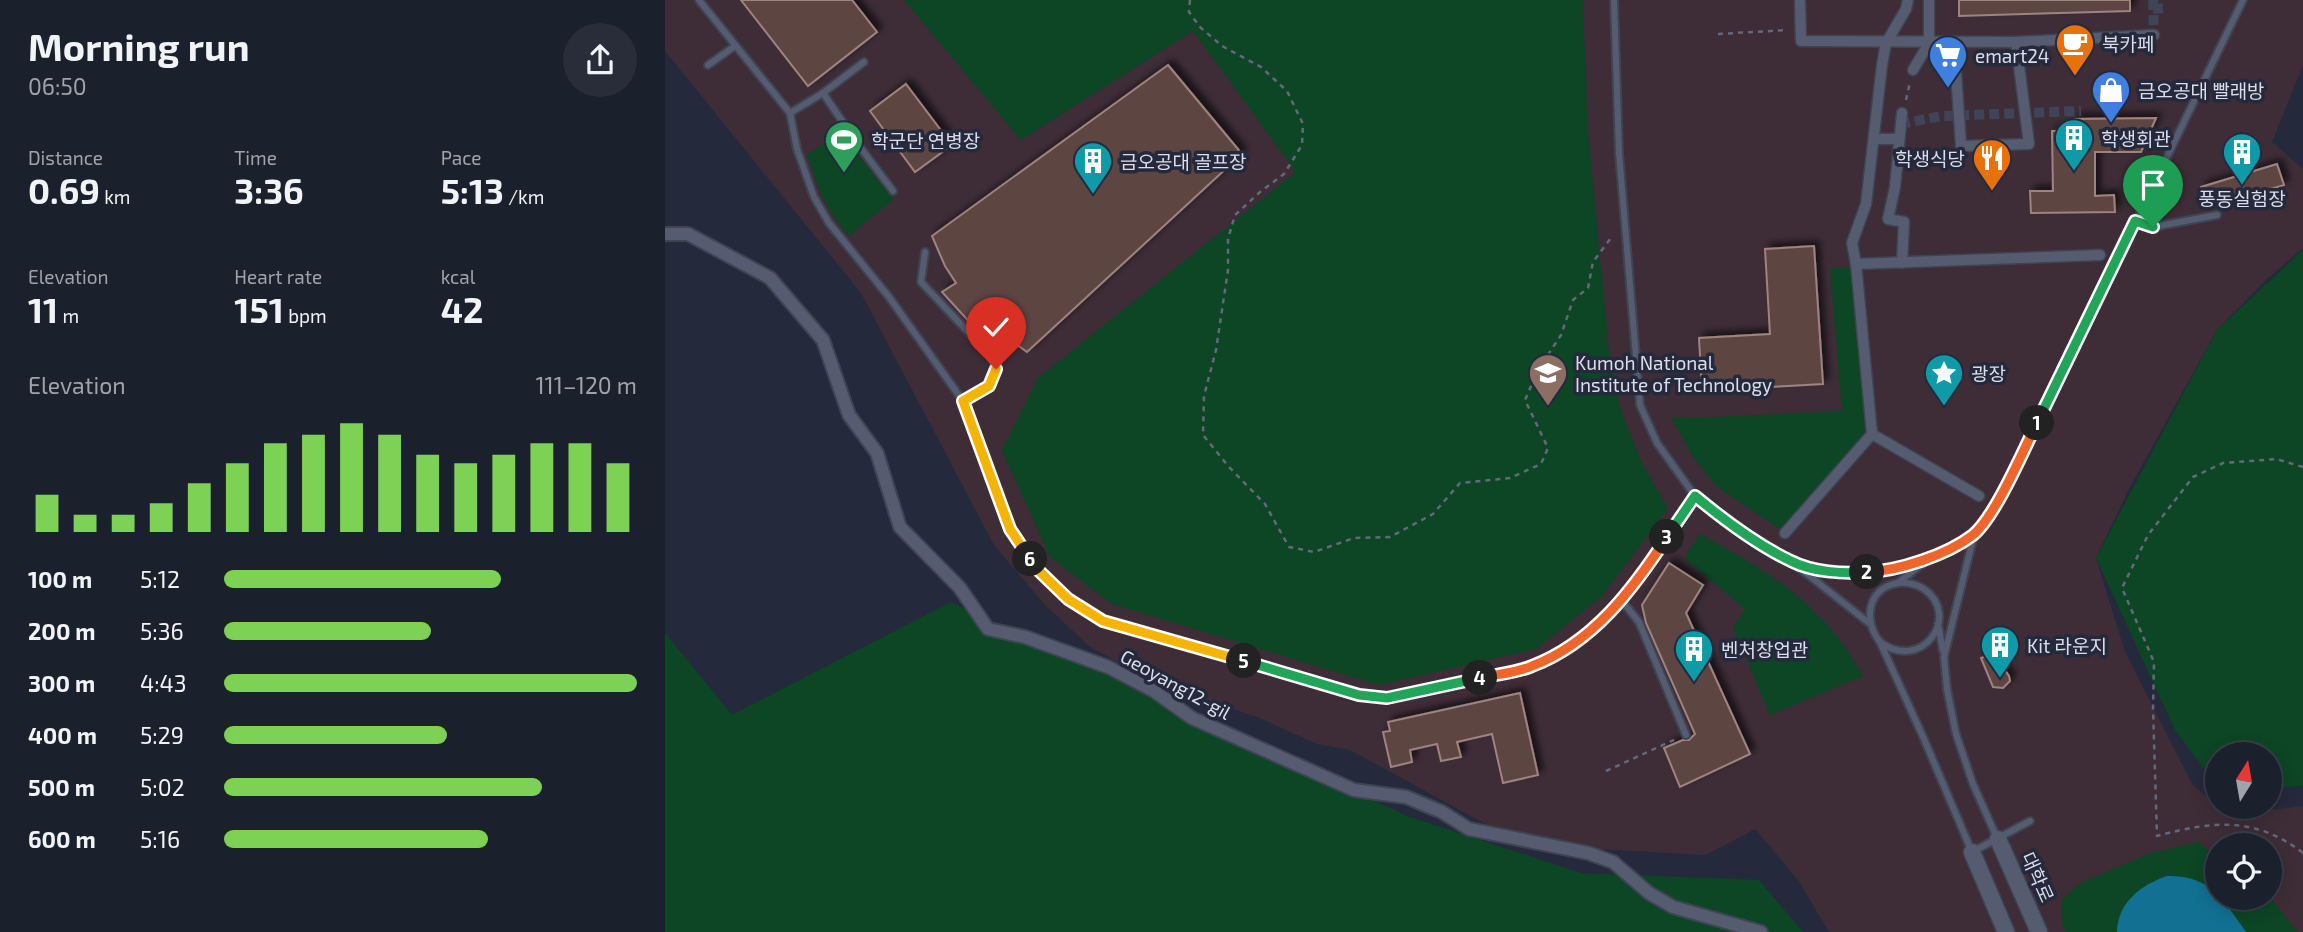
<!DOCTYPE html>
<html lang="en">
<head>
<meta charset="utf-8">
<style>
	body { margin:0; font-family:"Exo 2","Noto Sans KR",sans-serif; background:#282d39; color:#f1f3f6; height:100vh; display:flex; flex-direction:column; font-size:26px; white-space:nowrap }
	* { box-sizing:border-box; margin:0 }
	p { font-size:23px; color:#a0a3aa }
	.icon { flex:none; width:38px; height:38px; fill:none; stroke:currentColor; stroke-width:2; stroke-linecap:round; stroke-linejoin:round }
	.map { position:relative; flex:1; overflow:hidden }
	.side { display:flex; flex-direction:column; background:#1b202d; width:665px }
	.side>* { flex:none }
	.needle { width:46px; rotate:11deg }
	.buttons { position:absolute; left:1540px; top:742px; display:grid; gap:14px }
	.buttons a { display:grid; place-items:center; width:77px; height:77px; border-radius:50%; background:#1b202d; box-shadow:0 4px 18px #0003,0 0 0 2px #393e49; font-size:35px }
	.pin { position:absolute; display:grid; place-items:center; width:60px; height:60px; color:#fff; margin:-72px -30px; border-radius:50% 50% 50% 0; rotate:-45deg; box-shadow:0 0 7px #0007 }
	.pin .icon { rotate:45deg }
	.km { position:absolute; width:35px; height:35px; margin:-18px; border-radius:50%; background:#222; color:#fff; font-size:19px; line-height:35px; text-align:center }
	.round { display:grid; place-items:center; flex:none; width:74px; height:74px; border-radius:37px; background:#282d39 }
	.overview { display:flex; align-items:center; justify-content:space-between; height:119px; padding:0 28px }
	h1 { font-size:38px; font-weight:700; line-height:52px }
	.stats { display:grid; grid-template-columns:repeat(3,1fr); gap:10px; height:119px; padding:7px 28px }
	.stats div { display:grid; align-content:center }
	.stats b { font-size:35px; font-weight:700 }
	.stats small { font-size:19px; font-weight:400 }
	.stats p { font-size:19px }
	.chart { height:196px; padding:14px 28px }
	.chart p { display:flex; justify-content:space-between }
	.chart svg { width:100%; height:126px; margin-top:7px; stroke:#7dd154; stroke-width:6 }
	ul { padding:0 28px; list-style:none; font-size:23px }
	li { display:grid; grid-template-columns:112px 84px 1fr; align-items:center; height:52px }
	li i { height:18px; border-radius:9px; background:#7dd154 }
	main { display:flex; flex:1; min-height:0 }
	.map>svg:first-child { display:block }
	.education { fill:#3e2d37; fill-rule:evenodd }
	.green { fill:#0c4625 }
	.water { fill:#127193 }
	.building { fill:#5d4542; stroke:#9e837f; stroke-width:2; filter:url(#shadow) }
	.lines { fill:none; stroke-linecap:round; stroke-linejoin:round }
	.pedestrian-tunnel { stroke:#3f4556; stroke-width:10; stroke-dasharray:10 5; stroke-linecap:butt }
	.service-casing { stroke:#3f4453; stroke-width:10 }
	.pedestrian-casing { stroke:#3f4453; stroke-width:13 }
	.minor-casing { stroke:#3f4453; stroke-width:16 }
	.tertiary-casing { stroke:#3f4453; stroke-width:19 }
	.path { stroke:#646979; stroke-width:2.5; stroke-dasharray:5 5; stroke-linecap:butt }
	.service { stroke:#555c70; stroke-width:6 }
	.pedestrian { stroke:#555c70; stroke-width:10 }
	.minor { stroke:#555c70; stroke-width:12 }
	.tertiary { stroke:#555c70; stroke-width:16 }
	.split-1-casing { stroke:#fff; stroke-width:14 }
	.split-2-casing { stroke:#fff; stroke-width:14 }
	.split-3-casing { stroke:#fff; stroke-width:14 }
	.split-4-casing { stroke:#fff; stroke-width:14 }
	.split-5-casing { stroke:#fff; stroke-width:14 }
	.split-6-casing { stroke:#fff; stroke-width:14 }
	.split-7-casing { stroke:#fff; stroke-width:14 }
	.split-1 { stroke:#22a559; stroke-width:9 }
	.split-2 { stroke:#f0652b; stroke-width:9 }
	.split-3 { stroke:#22a559; stroke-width:9 }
	.split-4 { stroke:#f0652b; stroke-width:9 }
	.split-5 { stroke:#22a559; stroke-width:9 }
	.split-6 { stroke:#f5b400; stroke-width:9 }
	.split-7 { stroke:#f5b400; stroke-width:9 }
	.labels { text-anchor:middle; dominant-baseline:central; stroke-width:7; stroke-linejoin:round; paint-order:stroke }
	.poi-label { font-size:19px; fill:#dadeea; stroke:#242a3c; text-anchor:start }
	.street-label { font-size:19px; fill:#dadeea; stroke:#242a3c }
</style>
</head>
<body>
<main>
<section class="side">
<div class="overview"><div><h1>Morning run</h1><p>06:50</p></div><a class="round"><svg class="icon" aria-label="share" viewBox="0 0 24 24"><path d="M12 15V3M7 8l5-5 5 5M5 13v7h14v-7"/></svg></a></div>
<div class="stats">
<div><p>Distance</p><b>0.69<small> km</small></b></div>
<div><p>Time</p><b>3:36</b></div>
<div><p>Pace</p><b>5:13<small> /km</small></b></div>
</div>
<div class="stats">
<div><p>Elevation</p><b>11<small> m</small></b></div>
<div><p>Heart rate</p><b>151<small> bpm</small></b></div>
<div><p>kcal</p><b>42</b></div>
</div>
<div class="chart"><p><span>Elevation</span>111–120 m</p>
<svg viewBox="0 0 160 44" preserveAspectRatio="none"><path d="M5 44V31M15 44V38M25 44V38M35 44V34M45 44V27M55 44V20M65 44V13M75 44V10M85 44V6M95 44V10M105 44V17M115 44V20M125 44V17M135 44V13M145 44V13M155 44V20"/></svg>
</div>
<ul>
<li><b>100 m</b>5:12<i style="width:67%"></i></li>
<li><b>200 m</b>5:36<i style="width:50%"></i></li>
<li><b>300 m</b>4:43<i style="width:100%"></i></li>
<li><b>400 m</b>5:29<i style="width:54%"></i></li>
<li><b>500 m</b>5:02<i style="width:77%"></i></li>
<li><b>600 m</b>5:16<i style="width:64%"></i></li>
</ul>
</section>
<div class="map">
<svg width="1638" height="932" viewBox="0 0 1638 932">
	<defs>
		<filter id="shadow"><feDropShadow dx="5" dy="-5" stdDeviation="3.5" flood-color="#0009"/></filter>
	</defs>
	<rect width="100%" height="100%" fill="#242a3c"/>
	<!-- education -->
	<path class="education" d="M0 0H1638V65L1607 142 1638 169V248L1601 280 1552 330 1466 485 1431 558 1460 652 1527 784 1562 815 1638 806V932H1164L1133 880 1090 829 1041 855 859 845 685 750 652 744 597 719 484 680 424 646 381 606 329 545 196 293 0 51ZM1552 845H1605V898H1552Z"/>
	<!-- green -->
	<g class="green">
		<path d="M239 0H918L923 131 946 371 956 410 975 459 1003 509 936 597 871 649 714 685 447 604 385 557 337 450 373 378 631 172 528 31 356 140Z"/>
		<path d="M176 134 229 199 184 236C160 209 153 188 142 154Z"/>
		<path d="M1638 250V786L1605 788V754H1552V786L1510 730 1431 558 1552 330Z"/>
		<path d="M1190 267 1202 434 1117 528H1113L1051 486 1028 457 1006 417 1028 418 1177 411 1165 268Z"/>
		<path d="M1035 534C1104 572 1159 604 1198 676L1105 715 1068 627 1080 609 1019 558Z"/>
		<path d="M286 602 742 816 916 873 1094 880 1138 932H0V633L67 715Z"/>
		<path d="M1533 842 1552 857V898H1605L1633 932H1401L1397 924V900L1414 884 1483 854Z"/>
	</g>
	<!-- water -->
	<path class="water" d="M1502 876C1523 876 1536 880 1552 893V898H1557L1581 932H1452C1453 902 1476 885 1502 876Z"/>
	<!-- building -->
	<g class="building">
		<path d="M76 0H187L212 32 143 86Z"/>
		<path d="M1294 0H1465V11L1294 16Z"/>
		<path d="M503 65 577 154 362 352 344 339 333 346 321 333 317 336 277 292 291 283 280 266 267 236Z"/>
		<path d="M241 84 287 145 250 172 205 111Z"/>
		<path d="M1491 118 1476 152H1430V196L1449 195 1450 212 1366 213 1365 191H1388L1387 131H1410V119Z"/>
		<path d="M1612 164 1619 185 1543 208 1536 187Z"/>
		<path d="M1149 246 1158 384 1037 391 1034 338 1105 334 1100 249Z"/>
		<path d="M1004 563 1038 585 1021 613 1085 754 1015 787 999 748 1018 740H1024L1030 734 981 623 977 605Z"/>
		<path d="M1328 653 1344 676 1345 681 1338 688 1328 687 1316 658Z"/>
		<path d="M855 693 873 775 838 783 827 734 792 742 796 757 776 761 772 744 745 750 747 762 726 767 718 732 725 731 723 722Z"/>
	</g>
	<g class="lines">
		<!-- pedestrian-tunnel -->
		<g class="pedestrian-tunnel">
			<path d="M1488 0 1489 35"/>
			<path d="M1488 9 1503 8"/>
			<path d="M1235 124 1277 116 1416 111"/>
		</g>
		<!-- service casing -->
		<g class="service-casing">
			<g id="service">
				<path d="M34 0 125 113 132 149 149 197 164 223 224 297 298 401 345 529 372 568 403 599 438 621 694 695 722 698 867 666 898 649 919 635 957 601 1030 496"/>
				<path d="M949 0 954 153 975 405 992 443 1030 496 1057 518 1127 562 1204 623"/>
				<path d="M43 65 70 46"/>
				<path d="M158 93 199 62"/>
				<path d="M125 113 158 93 192 143 228 191"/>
				<path d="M1470 221 1488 227 1552 215"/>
				<path d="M260 252 256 282 325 355 331 369 324 386 298 401"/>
				<path d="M1131 563C1199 582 1249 570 1309 535"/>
				<path d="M1234 582 1261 561"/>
				<path d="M957 601 974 622 1021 735"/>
				<path d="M1273 624 1278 651"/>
				<path d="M1215 642C1257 673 1297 616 1259 589 1251 584 1242 582 1233 583 1202 588 1198 621 1215 642L1259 739 1307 852 1365 821"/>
				<path d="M1332 838 1308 784 1291 734 1282 689 1279 657 1309 535 1339 489 1399 370 1578 0"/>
			</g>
		</g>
		<!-- pedestrian casing -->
		<g class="pedestrian-casing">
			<g id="pedestrian">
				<path d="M1135 2 1136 41 1351 42 1489 35"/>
				<path d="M1289 43 1296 146 1364 144 1351 42"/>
				<path d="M1248 70 1264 43V0"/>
				<path d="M1237 113 1230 187 1223 219 1239 222 1237 263"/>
				<path d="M1210 139H1234"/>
				<path d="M1191 264 1435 255"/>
				<path d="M1207 434 1314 496"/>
				<path d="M1120 533 1207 434 1191 264 1187 243 1201 204 1217 65 1221 43 1241 9 1243 0"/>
			</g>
		</g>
		<!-- minor casing -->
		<g class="minor-casing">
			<path id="minor" d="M0 234H23L105 278 158 340 184 415 212 453 235 527 295 588 323 629 360 637 443 667 489 691 527 718 689 790 741 797 777 812 804 829 923 853 948 862 984 893 1008 907 1096 932"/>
		</g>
		<!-- tertiary casing -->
		<g class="tertiary-casing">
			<g id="tertiary">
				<path d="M1333 839 1374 932"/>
				<path d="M1307 852 1341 932"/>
			</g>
		</g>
		<!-- path -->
		<g class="path">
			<path d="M525 0 524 12 535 27 557 46 596 67 622 91 638 124 637 145 619 174 595 192 570 215 563 239V270L551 350 539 396 538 435 564 467 600 504 624 547 649 552 689 538 725 537 768 514 795 483 845 478 876 464 883 448 860 400 873 370 896 335 908 300 923 288 928 262 946 238"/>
			<path d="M1053 34 1123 30"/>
			<path d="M1241 100 1245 82"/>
			<path d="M1638 467 1611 459 1558 463 1528 477 1483 535 1457 588 1489 662 1488 709 1492 836C1547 821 1590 816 1638 853"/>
			<path d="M941 771 1011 739"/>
		</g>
		<!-- service -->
		<use href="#service" class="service"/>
		<!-- pedestrian -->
		<use href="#pedestrian" class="pedestrian"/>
		<!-- minor -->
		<use href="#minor" class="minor"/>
		<!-- tertiary -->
		<use href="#tertiary" class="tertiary"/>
	</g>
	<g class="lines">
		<!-- split-1 casing -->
		<g class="split-1-casing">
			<path id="split-1" d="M1372 423 1470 221 1488 227"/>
		</g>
		<!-- split-2 casing -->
		<g class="split-2-casing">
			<path id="split-2" d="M1202 572C1233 571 1282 555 1308 535 1330 517 1358 451 1372 423"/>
		</g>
		<!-- split-3 casing -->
		<g class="split-3-casing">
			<path id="split-3" d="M1002 537 1030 496C1059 520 1092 545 1126 561 1147 572 1178 574 1202 572"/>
		</g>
		<!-- split-4 casing -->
		<g class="split-4-casing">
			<path id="split-4" d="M815 678C832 674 851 673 867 666 928 643 968 589 1002 537"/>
		</g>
		<!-- split-5 casing -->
		<g class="split-5-casing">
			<path id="split-5" d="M579 661 694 695 722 698 815 678"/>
		</g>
		<!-- split-6 casing -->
		<g class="split-6-casing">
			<path id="split-6" d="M365 559 372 569 403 599 438 621 579 661"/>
		</g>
		<!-- split-7 casing -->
		<g class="split-7-casing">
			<path id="split-7" d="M331 369 324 386 298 401 345 529 365 559"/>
		</g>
		<!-- split-1 -->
		<use href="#split-1" class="split-1"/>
		<!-- split-2 -->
		<use href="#split-2" class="split-2"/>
		<!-- split-3 -->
		<use href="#split-3" class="split-3"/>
		<!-- split-4 -->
		<use href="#split-4" class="split-4"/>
		<!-- split-5 -->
		<use href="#split-5" class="split-5"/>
		<!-- split-6 -->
		<use href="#split-6" class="split-6"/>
		<!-- split-7 -->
		<use href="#split-7" class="split-7"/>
	</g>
	<!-- icons -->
	<defs>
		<g id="cafe-pin" transform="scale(2.0125)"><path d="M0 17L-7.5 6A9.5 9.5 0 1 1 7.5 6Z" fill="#e8710a" stroke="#242a3c"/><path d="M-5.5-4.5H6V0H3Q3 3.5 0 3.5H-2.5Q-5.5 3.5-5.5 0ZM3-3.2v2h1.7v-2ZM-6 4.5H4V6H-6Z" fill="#fff"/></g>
		<g id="supermarket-pin" transform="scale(2.0125)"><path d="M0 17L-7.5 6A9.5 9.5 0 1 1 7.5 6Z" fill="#3f7fe0" stroke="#242a3c"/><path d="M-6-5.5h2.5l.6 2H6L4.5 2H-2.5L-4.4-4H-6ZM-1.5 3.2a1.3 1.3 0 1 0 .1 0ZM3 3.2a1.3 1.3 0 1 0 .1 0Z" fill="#fff"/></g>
		<g id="shop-pin" transform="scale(2.0125)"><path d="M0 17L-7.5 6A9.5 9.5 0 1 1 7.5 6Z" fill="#3f7fe0" stroke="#242a3c"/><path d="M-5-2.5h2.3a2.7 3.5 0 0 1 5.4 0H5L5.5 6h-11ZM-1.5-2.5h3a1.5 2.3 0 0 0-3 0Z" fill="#fff"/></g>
		<g id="building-pin" transform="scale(2.0125)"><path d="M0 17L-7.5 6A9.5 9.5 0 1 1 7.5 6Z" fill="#0f9aa8" stroke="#242a3c"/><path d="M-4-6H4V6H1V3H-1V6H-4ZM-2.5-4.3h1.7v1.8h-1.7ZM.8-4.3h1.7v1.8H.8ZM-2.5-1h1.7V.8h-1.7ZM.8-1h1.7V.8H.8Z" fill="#fff"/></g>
		<g id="stadium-pin" transform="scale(2.0125)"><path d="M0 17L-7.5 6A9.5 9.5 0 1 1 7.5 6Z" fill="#2e9e5b" stroke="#242a3c"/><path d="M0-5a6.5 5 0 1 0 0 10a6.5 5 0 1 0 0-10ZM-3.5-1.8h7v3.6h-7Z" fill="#fff"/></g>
		<g id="restaurant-pin" transform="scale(2.0125)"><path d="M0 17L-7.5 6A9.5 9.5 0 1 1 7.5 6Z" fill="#e8710a" stroke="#242a3c"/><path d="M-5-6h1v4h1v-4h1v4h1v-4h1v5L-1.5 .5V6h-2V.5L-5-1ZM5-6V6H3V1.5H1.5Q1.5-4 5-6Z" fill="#fff"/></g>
		<g id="university-pin" transform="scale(2.0125)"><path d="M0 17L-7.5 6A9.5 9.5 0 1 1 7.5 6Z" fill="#8d6e63" stroke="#242a3c"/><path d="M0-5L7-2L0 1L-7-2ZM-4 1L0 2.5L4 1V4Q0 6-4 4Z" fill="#fff"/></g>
		<g id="sight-pin" transform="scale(2.0125)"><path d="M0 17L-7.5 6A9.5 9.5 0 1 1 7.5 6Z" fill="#0f9aa8" stroke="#242a3c"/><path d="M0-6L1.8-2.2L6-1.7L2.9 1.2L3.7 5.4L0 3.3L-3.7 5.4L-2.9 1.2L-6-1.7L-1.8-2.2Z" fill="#fff"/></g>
	</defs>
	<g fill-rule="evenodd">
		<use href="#cafe-pin" x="1410" y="43"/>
		<use href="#supermarket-pin" x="1283" y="55"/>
		<use href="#shop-pin" x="1446" y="90"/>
		<use href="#building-pin" x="1409" y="138"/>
		<use href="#stadium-pin" x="179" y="140"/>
		<use href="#building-pin" x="1577" y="152"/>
		<use href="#restaurant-pin" x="1327" y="158"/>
		<use href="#building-pin" x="428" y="161"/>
		<use href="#university-pin" x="883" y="373"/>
		<use href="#sight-pin" x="1279" y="373"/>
		<use href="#building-pin" x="1335" y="645"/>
		<use href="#building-pin" x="1029" y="649"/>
	</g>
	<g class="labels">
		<!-- poi labels -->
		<g class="poi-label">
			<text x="1437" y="43">북카페</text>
			<text x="1310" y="55">emart24</text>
			<text x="1473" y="90">금오공대 빨래방</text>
			<text x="1436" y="138">학생회관</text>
			<text x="206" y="140">학군단 연병장</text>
			<text x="1300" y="158" text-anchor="end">학생식당</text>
			<text x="455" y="161">금오공대 골프장</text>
			<text x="1577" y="198" text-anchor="middle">풍동실험장</text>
			<text x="910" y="362">Kumoh National<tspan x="910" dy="22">Institute of Technology</tspan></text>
			<text x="1306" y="373">광장</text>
			<text x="1362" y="645">Kit 라운지</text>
			<text x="1056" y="649">벤처창업관</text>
		</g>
		<!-- street labels -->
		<g class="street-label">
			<text transform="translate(511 684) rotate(29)">Geoyang12-gil</text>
			<text transform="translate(1373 877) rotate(66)">대학로</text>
		</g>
	</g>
</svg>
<div class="buttons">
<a><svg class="needle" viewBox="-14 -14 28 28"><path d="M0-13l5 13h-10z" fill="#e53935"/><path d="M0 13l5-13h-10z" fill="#a0a3aa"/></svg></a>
<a><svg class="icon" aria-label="locate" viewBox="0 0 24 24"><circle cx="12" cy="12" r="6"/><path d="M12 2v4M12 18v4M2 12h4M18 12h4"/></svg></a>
</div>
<div class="pin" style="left:1488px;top:227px;background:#1e9e55"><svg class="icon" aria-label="arrive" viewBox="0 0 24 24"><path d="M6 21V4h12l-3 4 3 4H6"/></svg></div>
<div class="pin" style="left:331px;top:369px;background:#d93025"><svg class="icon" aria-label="check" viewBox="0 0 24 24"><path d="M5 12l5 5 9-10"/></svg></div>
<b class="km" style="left:1372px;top:423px">1</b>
<b class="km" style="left:1202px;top:572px">2</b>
<b class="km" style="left:1002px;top:537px">3</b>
<b class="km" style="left:815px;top:678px">4</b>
<b class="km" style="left:579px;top:661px">5</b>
<b class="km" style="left:365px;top:559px">6</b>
</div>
</main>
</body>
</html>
